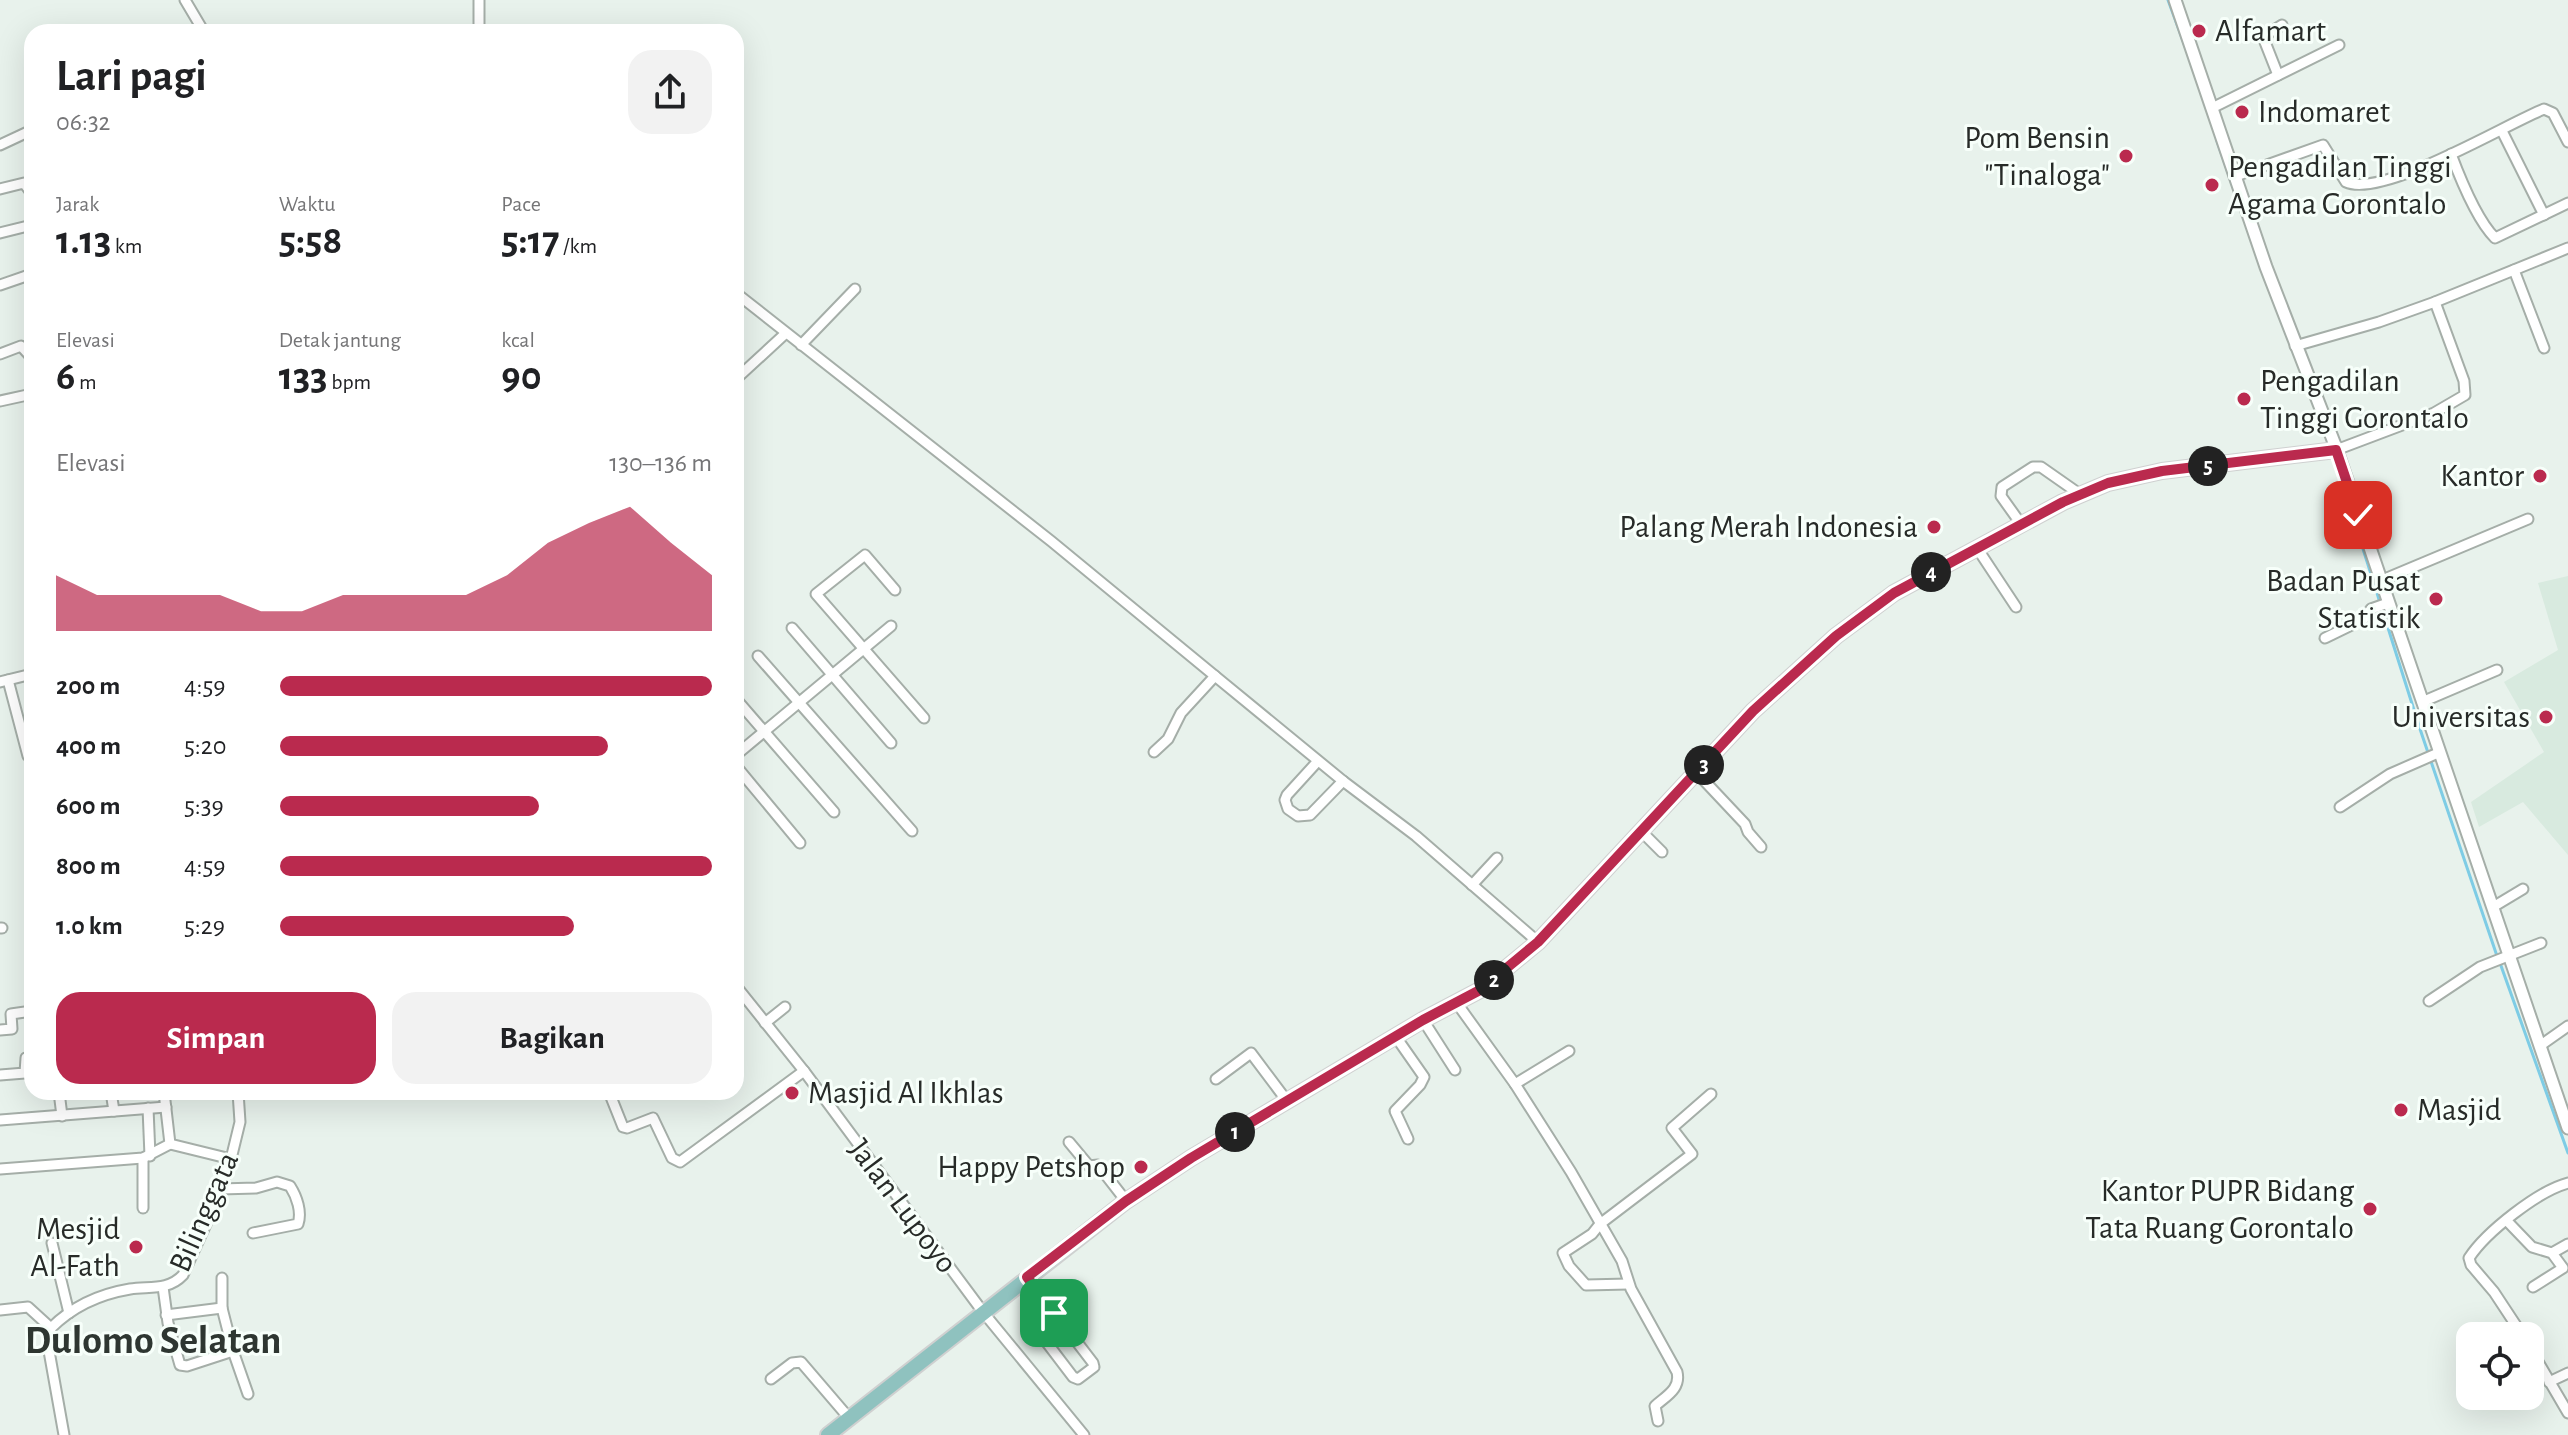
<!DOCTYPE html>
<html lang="id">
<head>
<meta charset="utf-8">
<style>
	body { margin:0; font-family:"Alegreya Sans",sans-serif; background:#f2f2f2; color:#202124; height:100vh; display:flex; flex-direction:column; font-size:30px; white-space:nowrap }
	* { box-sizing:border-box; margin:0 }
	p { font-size:26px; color:#757577 }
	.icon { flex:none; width:44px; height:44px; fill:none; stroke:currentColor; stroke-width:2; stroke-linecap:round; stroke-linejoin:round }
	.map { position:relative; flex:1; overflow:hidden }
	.panel { position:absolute; left:24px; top:24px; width:720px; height:1076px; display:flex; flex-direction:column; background:#fff; border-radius:24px; box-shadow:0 8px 32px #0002 }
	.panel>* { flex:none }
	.fabs { position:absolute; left:2456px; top:1322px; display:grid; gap:16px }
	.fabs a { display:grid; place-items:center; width:88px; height:88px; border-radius:16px; background:#fff; box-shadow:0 8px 32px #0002; font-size:40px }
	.pin { position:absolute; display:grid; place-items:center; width:68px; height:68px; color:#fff; margin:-34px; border-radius:16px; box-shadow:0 4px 12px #0006 }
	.km { position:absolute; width:40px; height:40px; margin:-20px; border-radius:50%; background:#222; color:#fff; font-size:22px; line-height:40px; text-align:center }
	.round { display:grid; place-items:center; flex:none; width:84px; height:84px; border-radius:24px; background:#f2f2f2 }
	.summary { display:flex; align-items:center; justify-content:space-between; height:136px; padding:0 32px }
	h1 { font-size:44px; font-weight:700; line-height:60px }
	.figures { display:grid; grid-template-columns:repeat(3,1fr); gap:12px; height:136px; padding:8px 32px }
	.figures div { display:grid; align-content:center }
	.figures b { font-size:40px; font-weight:700 }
	.figures small { font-size:22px; font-weight:400 }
	.figures p { font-size:22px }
	.chart { height:224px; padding:16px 32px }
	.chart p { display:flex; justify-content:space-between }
	.chart svg { width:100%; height:144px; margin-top:8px; fill:#ba2a4e; opacity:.7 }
	.action { display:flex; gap:16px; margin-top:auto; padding:16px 32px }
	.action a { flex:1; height:92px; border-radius:24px; background:#ba2a4e; color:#fff; font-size:32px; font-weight:700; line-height:92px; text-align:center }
	.action a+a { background:#f2f2f2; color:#202124 }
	ul { padding:0 32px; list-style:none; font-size:26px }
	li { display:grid; grid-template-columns:128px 96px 1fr; align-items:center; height:60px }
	li i { height:20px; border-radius:10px; background:#ba2a4e }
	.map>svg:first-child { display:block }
	.built { fill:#d8eadf }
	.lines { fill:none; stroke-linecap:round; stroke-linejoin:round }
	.stream { stroke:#7ecce5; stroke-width:3 }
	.minor-casing { stroke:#a5aea8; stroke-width:13 }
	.tertiary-casing { stroke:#a5aea8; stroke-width:15 }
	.primary-casing { stroke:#cfd0d0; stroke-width:18 }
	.minor { stroke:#fff; stroke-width:9 }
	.tertiary { stroke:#fff; stroke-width:11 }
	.primary { stroke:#8fc2bf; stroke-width:14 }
	.route-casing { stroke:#fff; stroke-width:16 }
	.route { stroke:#ba2a4e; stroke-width:10 }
	.poi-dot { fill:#ba2a4e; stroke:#f7fffa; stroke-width:3 }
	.labels { text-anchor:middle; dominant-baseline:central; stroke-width:6; stroke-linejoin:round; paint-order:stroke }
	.poi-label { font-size:32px; fill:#272b28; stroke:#f7fffa; text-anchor:end }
	.street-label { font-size:32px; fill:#272b28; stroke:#f7fffa }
	.district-label { font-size:40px; font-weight:bold; fill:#2e3631; stroke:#f7fffa }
</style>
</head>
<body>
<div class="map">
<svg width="2568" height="1435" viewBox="0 0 2568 1435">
	<rect width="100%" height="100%" fill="#e8f2ec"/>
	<!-- built -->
	<path class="built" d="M2568 576V855L2523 802 2479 827 2471 802 2544 752 2504 682 2558 650 2538 583Z"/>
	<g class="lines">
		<!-- stream -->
		<g class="stream">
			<path d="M2168 0 2186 49"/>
			<path d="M2217 141 2233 187"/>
			<path d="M2339 473 2420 729 2497 956"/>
			<path d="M2500 963 2568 1153"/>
		</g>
		<!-- minor casing -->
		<g class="minor-casing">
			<g id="minor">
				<path d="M185 0 204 32"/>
				<path d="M479 32V0"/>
				<path d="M2278 75 2263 37 2282 25"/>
				<path d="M2212 108 2339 45"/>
				<path d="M2502 131 2544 215"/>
				<path d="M0 145 32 130"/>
				<path d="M2451 154C2460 178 2477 220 2495 238L2568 203"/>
				<path d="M2236 176 2323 145 2346 182C2382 199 2506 124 2544 109L2553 113 2568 142"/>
				<path d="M0 189 24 183 32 194"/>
				<path d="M0 233 32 225"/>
				<path d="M2514 270 2544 348"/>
				<path d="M0 285 32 274"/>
				<path d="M736 293 1051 541 1215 676"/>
				<path d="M2435 302 2568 248"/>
				<path d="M801 345 855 289"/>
				<path d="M2295 346 2379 322 2435 302 2464 381 2465 395 2434 413 2336 450"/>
				<path d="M0 354 21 346 32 358"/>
				<path d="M736 379 786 333"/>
				<path d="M0 401 32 394"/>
				<path d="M2021 524 2001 496 2002 487 2033 467H2041L2081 495"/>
				<path d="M1977 548 2016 607"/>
				<path d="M2380 581 2528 519"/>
				<path d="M895 590 865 555 816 594 924 718"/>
				<path d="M792 628 891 743"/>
				<path d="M2325 638 2364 619 2371 609 2388 603"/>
				<path d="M758 656 912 831"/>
				<path d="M8 680 28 756"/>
				<path d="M0 682 32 674"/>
				<path d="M736 699 834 812"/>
				<path d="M2422 702 2497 670"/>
				<path d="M1154 752 1168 739 1181 713 1215 676 1343 781 1416 836 1538 942"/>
				<path d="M736 755 891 626"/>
				<path d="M1318 761 1287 795 1285 800 1288 809 1298 816 1310 815 1343 781"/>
				<path d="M736 766 800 843"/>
				<path d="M1697 773 1745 824 1748 832 1761 847"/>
				<path d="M2340 807 2390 774 2438 753"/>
				<path d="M1641 831 1662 852"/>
				<path d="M1472 885 1497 858"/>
				<path d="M2493 907 2523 889"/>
				<path d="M0 928H2"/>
				<path d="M736 986 804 1071 983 1312 1084 1435"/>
				<path d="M2429 1001 2480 967 2541 943"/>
				<path d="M1456 1002 1515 1084 1571 1172 1622 1261 1631 1289 1677 1372C1681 1389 1666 1396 1655 1406L1658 1421"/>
				<path d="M1423 1020 1455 1070"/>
				<path d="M765 1023 785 1007"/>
				<path d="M0 1030 12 1029 11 1014 32 1011"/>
				<path d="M1396 1037 1424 1077 1420 1085 1395 1111 1408 1139"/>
				<path d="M2541 1045 2568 1026"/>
				<path d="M0 1075 25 1073 26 1058 32 1057"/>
				<path d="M1216 1079 1251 1053 1287 1101"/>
				<path d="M1515 1084 1569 1051"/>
				<path d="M59 1092 62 1116"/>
				<path d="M111 1092 114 1111"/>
				<path d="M164 1092 170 1144 231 1159"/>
				<path d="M609 1092 623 1127 627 1128 653 1118 672 1158 680 1162 804 1071"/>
				<path d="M148 1108 150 1156"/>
				<path d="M0 1120 166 1107"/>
				<path d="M1069 1142 1089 1166 1098 1165 1126 1201"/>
				<path d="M143 1158V1208"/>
				<path d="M0 1169 143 1158 170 1144"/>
				<path d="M220 1189 256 1188 277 1182 290 1186C297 1197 302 1212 298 1224L253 1233"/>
				<path d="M2507 1221 2532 1247 2552 1253 2563 1268 2533 1287"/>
				<path d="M52 1243 69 1313"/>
				<path d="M2552 1253 2568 1244"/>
				<path d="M1027 1277 1093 1363 1094 1367 1078 1379 1073 1377 1038 1331 1039 1327 1054 1313"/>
				<path d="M1628 1284 1586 1285 1569 1266 1563 1253 1592 1234 1600 1224 1692 1154 1672 1128 1711 1094"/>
				<path d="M163 1287 168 1323 180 1365 187 1366 233 1351 222 1308"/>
				<path d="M0 1310 28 1307 51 1328"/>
				<path d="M166 1315 222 1308V1278"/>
				<path d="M2523 1336 2494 1292 2471 1265 2469 1258C2486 1232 2538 1191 2568 1183"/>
				<path d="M2530 1348 2568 1413"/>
				<path d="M233 1351 248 1394"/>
				<path d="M771 1379 792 1363 801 1362 849 1418"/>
				<path d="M2549 1382 2568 1373"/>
				<path d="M64 1435 49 1351 51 1328C73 1306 100 1294 130 1289 149 1286 168 1291 183 1275L212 1211 231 1159 240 1122 238 1092"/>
			</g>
		</g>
		<!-- tertiary casing -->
		<g class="tertiary-casing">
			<path id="tertiary" d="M2175 0 2266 267 2335 445 2568 1128"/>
		</g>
		<!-- primary casing -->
		<g class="primary-casing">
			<path id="primary" d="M828 1435 1126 1201 1191 1158 1423 1020 1480 990 1538 942 1753 711 1836 636 1894 593 2063 502 2108 483 2162 471 2336 450"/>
		</g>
		<!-- minor -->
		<use href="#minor" class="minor"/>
		<!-- tertiary -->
		<use href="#tertiary" class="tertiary"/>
		<!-- primary -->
		<use href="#primary" class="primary"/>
	</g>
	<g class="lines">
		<!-- route casing -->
		<g class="route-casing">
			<path id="route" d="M1054 1313 1027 1277 1126 1201 1191 1158 1423 1020 1480 990 1538 942 1753 711 1836 636 1894 593 2063 502 2108 483 2162 471 2336 450 2358 515"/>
		</g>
		<!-- route -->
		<use href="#route" class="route"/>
	</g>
	<!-- markers -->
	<g class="poi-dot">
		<circle cx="2199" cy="31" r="8"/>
		<circle cx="2242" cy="112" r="8"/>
		<circle cx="2126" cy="156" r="8"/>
		<circle cx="2212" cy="185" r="8"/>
		<circle cx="2244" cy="399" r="8"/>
		<circle cx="2540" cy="476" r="8"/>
		<circle cx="1934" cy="527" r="8"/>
		<circle cx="2436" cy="599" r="8"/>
		<circle cx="2546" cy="717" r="8"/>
		<circle cx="792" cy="1093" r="8"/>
		<circle cx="2401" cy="1110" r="8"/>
		<circle cx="1141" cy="1167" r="8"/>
		<circle cx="2370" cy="1209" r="8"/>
		<circle cx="136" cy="1247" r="8"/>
	</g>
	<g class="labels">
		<!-- poi labels -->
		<g class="poi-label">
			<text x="2215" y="31" text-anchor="start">Alfamart</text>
			<text x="2258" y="112" text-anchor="start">Indomaret</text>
			<text x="2110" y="138">Pom Bensin<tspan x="2110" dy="37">"Tinaloga"</tspan></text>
			<text x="2228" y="167" text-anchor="start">Pengadilan Tinggi<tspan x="2228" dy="37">Agama Gorontalo</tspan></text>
			<text x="2260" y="381" text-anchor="start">Pengadilan<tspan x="2260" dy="37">Tinggi Gorontalo</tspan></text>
			<text x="2524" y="476">Kantor</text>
			<text x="1918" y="527">Palang Merah Indonesia</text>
			<text x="2420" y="581">Badan Pusat<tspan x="2420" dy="37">Statistik</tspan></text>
			<text x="2530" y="717">Universitas</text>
			<text x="808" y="1093" text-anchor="start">Masjid Al Ikhlas</text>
			<text x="2417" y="1110" text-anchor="start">Masjid</text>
			<text x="1125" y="1167">Happy Petshop</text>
			<text x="2354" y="1191">Kantor PUPR Bidang<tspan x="2354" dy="37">Tata Ruang Gorontalo</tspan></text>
			<text x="120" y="1229">Mesjid<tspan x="120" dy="37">Al-Fath</tspan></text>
		</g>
		<!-- street labels -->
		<g class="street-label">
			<text transform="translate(903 1206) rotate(53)">Jalan Lupoyo</text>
			<text transform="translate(204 1212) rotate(-66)">Bilinggata</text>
		</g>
		<!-- district labels -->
		<g class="district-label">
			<text x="153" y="1341">Dulomo Selatan</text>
		</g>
	</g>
</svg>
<div class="fabs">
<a><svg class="icon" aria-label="locate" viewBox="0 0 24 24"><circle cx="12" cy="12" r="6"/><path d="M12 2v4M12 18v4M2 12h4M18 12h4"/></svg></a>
</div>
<div class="pin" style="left:1054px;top:1313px;background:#1e9e55"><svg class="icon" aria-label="arrive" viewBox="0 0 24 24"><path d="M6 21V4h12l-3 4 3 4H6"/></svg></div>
<div class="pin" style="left:2358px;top:515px;background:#d93025"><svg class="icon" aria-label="check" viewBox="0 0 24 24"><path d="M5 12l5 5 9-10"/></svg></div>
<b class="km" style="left:1235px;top:1132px">1</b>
<b class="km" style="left:1494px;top:980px">2</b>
<b class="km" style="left:1704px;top:765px">3</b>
<b class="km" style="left:1931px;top:572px">4</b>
<b class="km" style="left:2208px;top:466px">5</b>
<section class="panel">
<div class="summary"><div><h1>Lari pagi</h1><p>06:32</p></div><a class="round"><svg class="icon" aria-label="share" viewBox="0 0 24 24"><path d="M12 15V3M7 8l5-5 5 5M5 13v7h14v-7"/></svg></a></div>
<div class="figures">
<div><p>Jarak</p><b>1.13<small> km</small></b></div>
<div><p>Waktu</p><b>5:58</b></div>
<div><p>Pace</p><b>5:17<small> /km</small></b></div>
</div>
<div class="figures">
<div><p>Elevasi</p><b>6<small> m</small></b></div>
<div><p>Detak jantung</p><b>133<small> bpm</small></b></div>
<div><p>kcal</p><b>90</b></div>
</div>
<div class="chart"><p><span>Elevasi</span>130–136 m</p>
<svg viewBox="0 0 160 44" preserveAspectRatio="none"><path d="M0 44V27L10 33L20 33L30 33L40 33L50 38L60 38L70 33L80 33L90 33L100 33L110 27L120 17L130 11L140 6L150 17L160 27V44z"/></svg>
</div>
<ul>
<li><b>200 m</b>4:59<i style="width:100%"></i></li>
<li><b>400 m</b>5:20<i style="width:76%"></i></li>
<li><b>600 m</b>5:39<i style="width:60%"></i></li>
<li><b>800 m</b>4:59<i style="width:100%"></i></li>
<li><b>1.0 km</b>5:29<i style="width:68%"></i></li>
</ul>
<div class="action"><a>Simpan</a><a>Bagikan</a></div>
</section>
</div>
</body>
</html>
